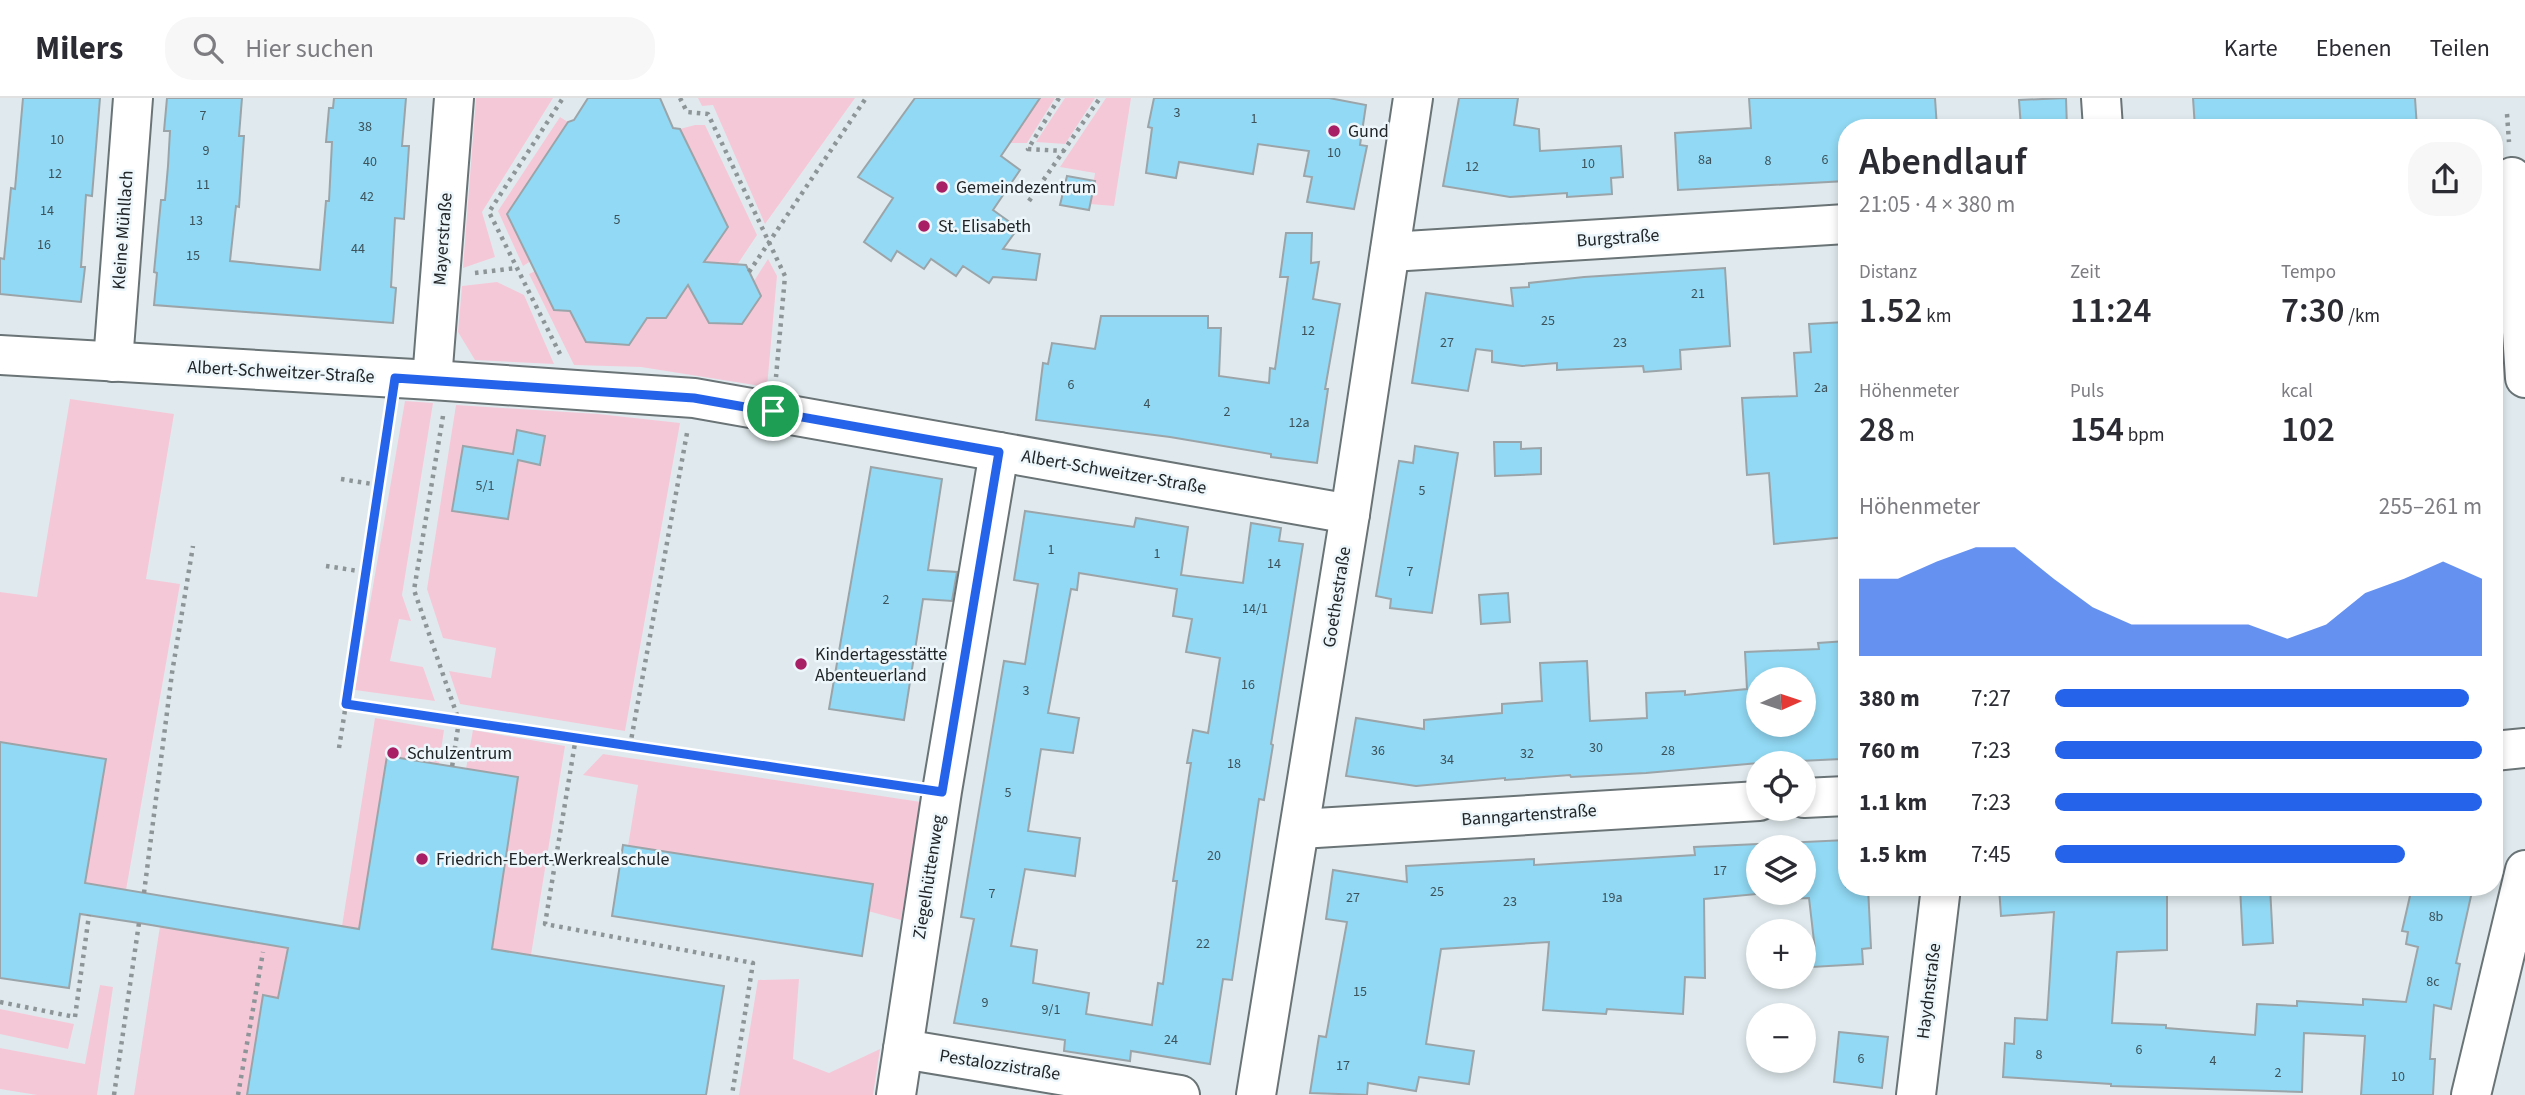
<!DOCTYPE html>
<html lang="de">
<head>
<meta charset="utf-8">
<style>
	body { margin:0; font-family:"Source Sans 3",sans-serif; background:#f7f7f7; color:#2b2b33; height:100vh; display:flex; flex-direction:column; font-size:26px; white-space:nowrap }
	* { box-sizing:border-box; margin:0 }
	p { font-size:23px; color:#7c7c81 }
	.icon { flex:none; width:38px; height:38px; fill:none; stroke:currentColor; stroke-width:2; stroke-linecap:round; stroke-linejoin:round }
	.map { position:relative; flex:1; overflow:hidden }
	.sheet { position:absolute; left:1838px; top:21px; width:665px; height:777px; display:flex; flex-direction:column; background:#fff; border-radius:28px; box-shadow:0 4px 10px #0003 }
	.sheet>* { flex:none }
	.needle { width:46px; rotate:87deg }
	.controls { position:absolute; left:1746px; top:569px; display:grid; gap:14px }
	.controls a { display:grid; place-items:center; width:70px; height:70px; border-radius:50%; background:#fff; box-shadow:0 4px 10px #0003; font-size:35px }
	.pin { position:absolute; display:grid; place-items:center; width:60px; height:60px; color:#fff; margin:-30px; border:4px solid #fff; border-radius:50%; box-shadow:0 2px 7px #0007 }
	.round { display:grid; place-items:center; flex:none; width:74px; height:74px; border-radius:28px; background:#f7f7f7 }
	.overview { display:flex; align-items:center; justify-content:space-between; height:119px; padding:0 21px }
	h1 { font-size:38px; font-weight:600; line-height:52px }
	.stats { display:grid; grid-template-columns:repeat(3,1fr); gap:10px; height:119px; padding:7px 21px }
	.stats div { display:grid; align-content:center }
	.stats b { font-size:35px; font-weight:600 }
	.stats small { font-size:19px; font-weight:400 }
	.stats p { font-size:19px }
	.chart { height:196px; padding:14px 21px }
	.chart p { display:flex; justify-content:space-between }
	.chart svg { width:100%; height:126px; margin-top:7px; fill:#2563eb; opacity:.7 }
	ul { padding:0 21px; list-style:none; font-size:23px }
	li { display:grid; grid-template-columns:112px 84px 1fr; align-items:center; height:52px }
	li i { height:18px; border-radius:9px; background:#2563eb }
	header { display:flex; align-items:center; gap:42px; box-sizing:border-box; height:98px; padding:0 35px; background:#fff; border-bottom:2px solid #e1e1e2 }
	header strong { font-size:33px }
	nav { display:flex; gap:38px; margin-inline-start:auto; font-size:24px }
	.search { width:490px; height:63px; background:#f7f7f7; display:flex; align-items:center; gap:18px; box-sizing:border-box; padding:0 24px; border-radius:28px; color:#7c7c81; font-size:26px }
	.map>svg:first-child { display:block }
	.green { fill:#f5c8d8 }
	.building { fill:#91d9f4; stroke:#9ba5a9; stroke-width:2; fill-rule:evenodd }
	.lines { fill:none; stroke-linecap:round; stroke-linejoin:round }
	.minor-casing { stroke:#6a7376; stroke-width:42 }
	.path { stroke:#8e9598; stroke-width:4.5; stroke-dasharray:3.5 5; stroke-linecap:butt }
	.minor { stroke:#fff; stroke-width:38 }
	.route-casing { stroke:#fff; stroke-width:14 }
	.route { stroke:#2563eb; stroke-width:9 }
	.poi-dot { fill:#a81f65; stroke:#edf7fb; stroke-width:2.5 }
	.labels { text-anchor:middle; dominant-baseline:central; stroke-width:5; stroke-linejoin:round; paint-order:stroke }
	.number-label { font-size:14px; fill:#3d525a }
	.poi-label { font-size:18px; fill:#212527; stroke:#edf7fb; text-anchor:start }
	.street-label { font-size:18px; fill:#212527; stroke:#edf7fb }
</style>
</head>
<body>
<header>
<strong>Milers</strong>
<div class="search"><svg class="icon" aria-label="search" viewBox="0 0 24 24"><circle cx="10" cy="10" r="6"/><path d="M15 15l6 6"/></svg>Hier suchen</div>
<nav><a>Karte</a><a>Ebenen</a><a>Teilen</a></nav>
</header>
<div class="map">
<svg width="2525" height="997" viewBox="0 0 2525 997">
	<rect width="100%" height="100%" fill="#e0eaee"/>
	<!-- green -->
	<g class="green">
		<path d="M476 0H553L482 114 495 159 463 170Z"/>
		<path d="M698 0H855L765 126 713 7 702 8Z"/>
		<path d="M1040 0H1055L1027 45H1010Z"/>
		<path d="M1065 0H1095L1065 46 1036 44Z"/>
		<path d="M1106 0H1131L1114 108 1090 106 1095 75 1060 69Z"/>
		<path d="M560 19 568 24 507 115 531 163 523 168 498 113Z"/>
		<path d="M695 27H705L757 137 737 167 761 199 754 183 768 161 777 178 767 289 641 269 574 267 529 176 535 173 554 212 570 213 587 244 629 247 647 220H666L728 129 680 31Z"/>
		<path d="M497 184 524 197 554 266 475 262 458 234 462 188Z"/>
		<path d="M70 301 174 316 146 481 180 486 126 792 85 785 106 661 0 644V494L37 499Z"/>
		<path d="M405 303 433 305 402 497 411 523 399 521 390 563 423 569 435 603 355 592Z"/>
		<path d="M456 307 598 316 680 325 625 633 460 606 449 573 491 580 496 550 443 540 427 491Z"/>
		<path d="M375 620 444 632 439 666 387 658 359 831 342 828Z"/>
		<path d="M473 632 565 648 531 857 492 851 518 680 466 671Z"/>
		<path d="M603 656 921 704 901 822 628 748 638 687 583 677Z"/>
		<path d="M160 828 318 855 278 900 263 898 247 997H134Z"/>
		<path d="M799 881 793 961 829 975 880 951 873 997H739L758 882Z"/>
		<path d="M100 887 113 889 97 997H37L0 991V950L85 966Z"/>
		<path d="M0 911 74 926 68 951 0 936Z"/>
	</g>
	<!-- building -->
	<g class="building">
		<path d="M23 0H100L92 98 86 97 81 169H85L81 204 0 196V160L4 161 11 90 15 91Z"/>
		<path d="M167 0H242L239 38H244L239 109 236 108 230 163 320 172 326 103H329L332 44H326L329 10H333L334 0H406L402 48H409L404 121 395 120 391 189 396 190 393 225 154 207 157 175 154 174 161 102H165L168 68 170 33H164Z"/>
		<path d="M588 0H660L673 30 680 31 728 129 704 164 746 167 761 198 742 226 709 225 688 187 666 220H647L629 247 586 244 570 213 554 212 507 116 568 24 574 22Z"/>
		<path d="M915 0H1040L1001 58 1020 72 993 112 1018 130 1003 151 1040 156 1036 182 993 179 989 185 963 168 956 178 931 161 924 171 897 153 891 163 864 144 893 100 858 79Z"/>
		<path d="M1154 0H1329L1366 7 1360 47 1367 48 1354 111 1307 104 1312 79 1304 78 1309 53 1258 46 1253 76 1179 64 1176 80 1146 75 1152 30 1148 29Z"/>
		<path d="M1459 0H1518L1514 27 1539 31 1540 53 1621 48 1623 79 1611 80 1612 96 1567 99V95L1510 99 1443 88Z"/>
		<path d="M1749 0H1935L1937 30H1846V83L1678 92 1675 35 1751 30Z"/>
		<path d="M2066 0 2067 30H2021L2019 2Z"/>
		<path d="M2193 0H2415L2417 30H2195Z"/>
		<path d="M1067 78 1095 83 1089 112 1060 107Z"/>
		<path d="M1286 135H1312L1311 165 1319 164 1313 201 1340 206 1325 291H1328L1317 365 1271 359V356L1170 339 1036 322 1043 265 1048 266 1052 245 1095 251 1101 218H1208V230H1221L1219 278 1269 285 1270 270 1275 271 1288 179H1280Z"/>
		<path d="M1725 170 1730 248 1680 252 1681 271 1644 274 1643 268 1557 272V265L1522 268 1492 264V253L1476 251 1468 293 1412 285 1426 195 1513 208 1511 190 1529 189V185L1584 179Z"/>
		<path d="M1846 224V439L1774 446 1769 375 1747 377 1742 300 1797 298 1794 255 1811 254 1809 226Z"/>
		<path d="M517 332 545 338 540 367 518 362 508 421 452 413 463 348 513 356Z"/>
		<path d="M1494 344H1521V351L1541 350V376L1495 378Z"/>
		<path d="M1415 348 1458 355 1432 515 1390 510 1391 501 1376 498 1399 363 1413 365Z"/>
		<path d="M871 369 942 381 928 472 957 474 952 503 923 501 904 622 829 611Z"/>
		<path d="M1025 413 1134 429 1136 420 1188 429 1181 477 1243 485 1251 425 1281 430 1279 443 1303 446 1271 646 1273 647 1264 702 1259 701 1232 882 1223 881 1210 966 1131 953 1130 963 1064 953 1065 942 954 925 974 821 961 819 1004 563 1025 566 1038 486 1014 482ZM1079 475 1177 491 1173 518 1192 521 1186 554 1220 560 1208 635 1193 632 1187 665H1191L1173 783H1177L1163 886 1158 885 1152 927 1086 916 1089 895 1033 885 1037 852 1011 848 1025 771 1075 778 1080 740 1028 733 1041 651 1073 655 1079 620 1048 615 1071 491 1077 492Z"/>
		<path d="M1508 495 1510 524 1481 526 1479 497Z"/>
		<path d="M1846 543V575L1839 576 1841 661 1759 665 1646 675 1571 679 1570 677 1505 682V680L1416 688 1346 678 1356 620 1424 631V622L1502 615V606L1542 603 1540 565 1587 563 1590 623 1647 620 1646 595 1685 593V597L1747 591 1745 554 1819 551 1818 545ZM1759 581H1804V626H1759Z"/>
		<path d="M0 644 106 661 85 785 359 831 387 658 518 679 492 851 724 888 706 997H247L263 897 278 900 288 850 139 825 80 816 69 890 0 880Z"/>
		<path d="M1846 742V789H1868L1871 850 1862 851 1863 866 1812 869 1815 852 1809 800 1767 802V795L1704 801 1705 880 1685 879 1683 916 1607 911 1606 916 1543 912 1549 844 1441 851 1426 946 1474 953 1469 986 1419 979 1416 993 1368 985 1367 997 1310 995 1319 938 1326 939 1347 824 1326 821 1333 772 1407 784 1406 768 1534 761V767L1695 757 1694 749ZM1759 749H1804V794H1759Z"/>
		<path d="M623 747 873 786 862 858 612 818Z"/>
		<path d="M1999 789H2167V852L2117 854 2112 925 2166 927V930L2255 937 2257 906 2297 908V903L2363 907V901L2406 904 2418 849 2406 846 2408 834 2402 833 2412 789H2473L2456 865 2460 866 2451 911 2434 907 2430 961H2435L2433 997H2361L2365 938 2304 935 2302 994 2111 988V986L2003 979 2005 945 2014 946 2015 920 2047 922 2054 814 2001 818Z"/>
		<path d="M2240 789H2270L2273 845 2243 847Z"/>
		<path d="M1839 934 1888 939 1882 990 1834 984Z"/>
	</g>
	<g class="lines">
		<!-- minor casing -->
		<g class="minor-casing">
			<g id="minor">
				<path d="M2101 0 2103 30"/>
				<path d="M2512 79 2525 280"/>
				<path d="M1390 154 1846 126"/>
				<path d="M0 257 432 282 694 300 1350 416"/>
				<path d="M113 264 133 0"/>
				<path d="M432 282 454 0"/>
				<path d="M2494 653 2525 650"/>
				<path d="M1804 700 1846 698"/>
				<path d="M1300 731 1759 703"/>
				<path d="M903 951 1180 997"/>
				<path d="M896 997 942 693 999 354"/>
				<path d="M1256 997 1350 416 1413 0"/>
				<path d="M1916 997 1941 789"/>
				<path d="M2471 997 2525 772"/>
			</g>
		</g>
		<!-- path -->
		<g class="path">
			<path d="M680 0 687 14 708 16 785 178 776 279"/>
			<path d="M1059 0 1028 51 1064 53"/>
			<path d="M2507 16 2509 44"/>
			<path d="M1029 103 1100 0"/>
			<path d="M749 174 866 0"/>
			<path d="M475 175 516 170"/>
			<path d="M560 256 489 114 563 0"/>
			<path d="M390 314 346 606 906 688"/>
			<path d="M443 318 414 492 459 623 452 669"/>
			<path d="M341 381 378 387"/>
			<path d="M326 468 365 474"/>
			<path d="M576 639 545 826 753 865 732 997"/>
			<path d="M630 648 687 335"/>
			<path d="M339 650 346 606"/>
			<path d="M144 795 172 575 193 448"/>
			<path d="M0 904 75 919 89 817"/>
			<path d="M114 997 139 825"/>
			<path d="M238 997 263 854"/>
		</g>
		<!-- minor -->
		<use href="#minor" class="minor"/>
	</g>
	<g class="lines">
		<!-- route casing -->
		<g class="route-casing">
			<path id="route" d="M395 280 694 300 999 354 942 694 346 606Z"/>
		</g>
		<!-- route -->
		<use href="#route" class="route"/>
	</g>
	<!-- markers -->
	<g class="poi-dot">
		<circle cx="1334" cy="33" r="7"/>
		<circle cx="942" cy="89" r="7"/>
		<circle cx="924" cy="128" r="7"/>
		<circle cx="801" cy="566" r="7"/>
		<circle cx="393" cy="655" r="7"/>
		<circle cx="422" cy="761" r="7"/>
	</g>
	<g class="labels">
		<!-- number labels -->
		<g class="number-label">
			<text x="1177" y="15">3</text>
			<text x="203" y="18">7</text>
			<text x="1254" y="21">1</text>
			<text x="365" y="29">38</text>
			<text x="57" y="42">10</text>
			<text x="206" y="53">9</text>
			<text x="1334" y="55">10</text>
			<text x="1705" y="62">8a</text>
			<text x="1825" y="62">6</text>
			<text x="1768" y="63">8</text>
			<text x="370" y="64">40</text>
			<text x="1588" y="66">10</text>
			<text x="1472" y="69">12</text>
			<text x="55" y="76">12</text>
			<text x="203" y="87">11</text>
			<text x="367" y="99">42</text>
			<text x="47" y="113">14</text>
			<text x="617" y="122">5</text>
			<text x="196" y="123">13</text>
			<text x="44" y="147">16</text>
			<text x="358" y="151">44</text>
			<text x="193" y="158">15</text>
			<text x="1698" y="196">21</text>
			<text x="1548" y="223">25</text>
			<text x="1308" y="233">12</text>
			<text x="1447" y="245">27</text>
			<text x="1620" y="245">23</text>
			<text x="1071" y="287">6</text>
			<text x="1821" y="290">2a</text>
			<text x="1147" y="306">4</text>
			<text x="1227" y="314">2</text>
			<text x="1299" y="325">12a</text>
			<text x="485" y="388">5/1</text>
			<text x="1422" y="393">5</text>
			<text x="1051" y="452">1</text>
			<text x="1157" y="456">1</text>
			<text x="1274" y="466">14</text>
			<text x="1410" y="474">7</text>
			<text x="886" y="502">2</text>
			<text x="1255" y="511">14/1</text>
			<text x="1248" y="587">16</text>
			<text x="1026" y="593">3</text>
			<text x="1596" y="650">30</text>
			<text x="1378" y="653">36</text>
			<text x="1668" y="653">28</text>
			<text x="1527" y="656">32</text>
			<text x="1447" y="662">34</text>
			<text x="1234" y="666">18</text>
			<text x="1008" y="695">5</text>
			<text x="1214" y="758">20</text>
			<text x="1720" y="773">17</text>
			<text x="1437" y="794">25</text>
			<text x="992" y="796">7</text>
			<text x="1353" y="800">27</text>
			<text x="1612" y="800">19a</text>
			<text x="1510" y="804">23</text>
			<text x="2436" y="819">8b</text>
			<text x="1203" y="846">22</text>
			<text x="2433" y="884">8c</text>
			<text x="1360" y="894">15</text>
			<text x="985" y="905">9</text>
			<text x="1051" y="912">9/1</text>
			<text x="1171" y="942">24</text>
			<text x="2139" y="952">6</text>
			<text x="2039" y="957">8</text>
			<text x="1861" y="961">6</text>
			<text x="2213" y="963">4</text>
			<text x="1343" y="968">17</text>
			<text x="2278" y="975">2</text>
			<text x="2398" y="979">10</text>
		</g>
		<!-- poi labels -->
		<g class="poi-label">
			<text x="1348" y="33">Gund</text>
			<text x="956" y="89">Gemeindezentrum</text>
			<text x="938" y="128">St. Elisabeth</text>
			<text x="815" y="556">Kindertagesstätte<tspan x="815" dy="21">Abenteuerland</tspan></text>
			<text x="407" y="655">Schulzentrum</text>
			<text x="436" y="761">Friedrich-Ebert-Werkrealschule</text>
		</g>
		<!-- street labels -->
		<g class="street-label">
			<text transform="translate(123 132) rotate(-86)">Kleine Mühllach</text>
			<text transform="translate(1618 140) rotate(-4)">Burgstraße</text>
			<text transform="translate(443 141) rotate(-86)">Mayerstraße</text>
			<text transform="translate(281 274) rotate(3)">Albert-Schweitzer-Straße</text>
			<text transform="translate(1114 374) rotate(10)">Albert-Schweitzer-Straße</text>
			<text transform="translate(1337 499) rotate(-81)">Goethestraße</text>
			<text transform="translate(1529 717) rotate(-4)">Banngartenstraße</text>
			<text transform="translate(929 779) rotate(-81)">Ziegelhüttenweg</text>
			<text transform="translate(1929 893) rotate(-83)">Haydnstraße</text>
			<text transform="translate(1000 967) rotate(9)">Pestalozzistraße</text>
		</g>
	</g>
</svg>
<div class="controls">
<a><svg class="needle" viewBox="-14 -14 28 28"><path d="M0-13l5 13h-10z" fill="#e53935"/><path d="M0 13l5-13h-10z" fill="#7c7c81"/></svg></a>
<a><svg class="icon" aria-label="locate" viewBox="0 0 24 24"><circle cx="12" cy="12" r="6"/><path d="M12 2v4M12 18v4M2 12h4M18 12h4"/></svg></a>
<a><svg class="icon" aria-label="layers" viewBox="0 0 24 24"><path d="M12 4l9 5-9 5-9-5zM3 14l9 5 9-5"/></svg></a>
<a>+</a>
<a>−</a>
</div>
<div class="pin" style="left:773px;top:313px;background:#1e9e55"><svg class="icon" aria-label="arrive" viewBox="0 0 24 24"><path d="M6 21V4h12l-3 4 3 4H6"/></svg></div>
<section class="sheet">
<div class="overview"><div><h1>Abendlauf</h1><p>21:05 · 4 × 380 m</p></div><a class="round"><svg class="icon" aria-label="share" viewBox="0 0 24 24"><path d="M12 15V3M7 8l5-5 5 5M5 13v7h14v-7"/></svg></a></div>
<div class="stats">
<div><p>Distanz</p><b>1.52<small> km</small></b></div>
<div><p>Zeit</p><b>11:24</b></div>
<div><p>Tempo</p><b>7:30<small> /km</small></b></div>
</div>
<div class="stats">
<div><p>Höhenmeter</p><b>28<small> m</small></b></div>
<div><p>Puls</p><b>154<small> bpm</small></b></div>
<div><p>kcal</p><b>102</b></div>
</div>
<div class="chart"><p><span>Höhenmeter</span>255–261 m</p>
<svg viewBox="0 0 160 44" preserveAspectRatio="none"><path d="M0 44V17L10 17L20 11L30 6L40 6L50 17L60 27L70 33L80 33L90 33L100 33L110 38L120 33L130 22L140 17L150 11L160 17V44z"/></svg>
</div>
<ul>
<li><b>380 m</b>7:27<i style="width:97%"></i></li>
<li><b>760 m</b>7:23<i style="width:100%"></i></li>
<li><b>1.1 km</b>7:23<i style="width:100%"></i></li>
<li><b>1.5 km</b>7:45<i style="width:82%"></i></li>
</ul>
</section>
</div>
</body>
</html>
